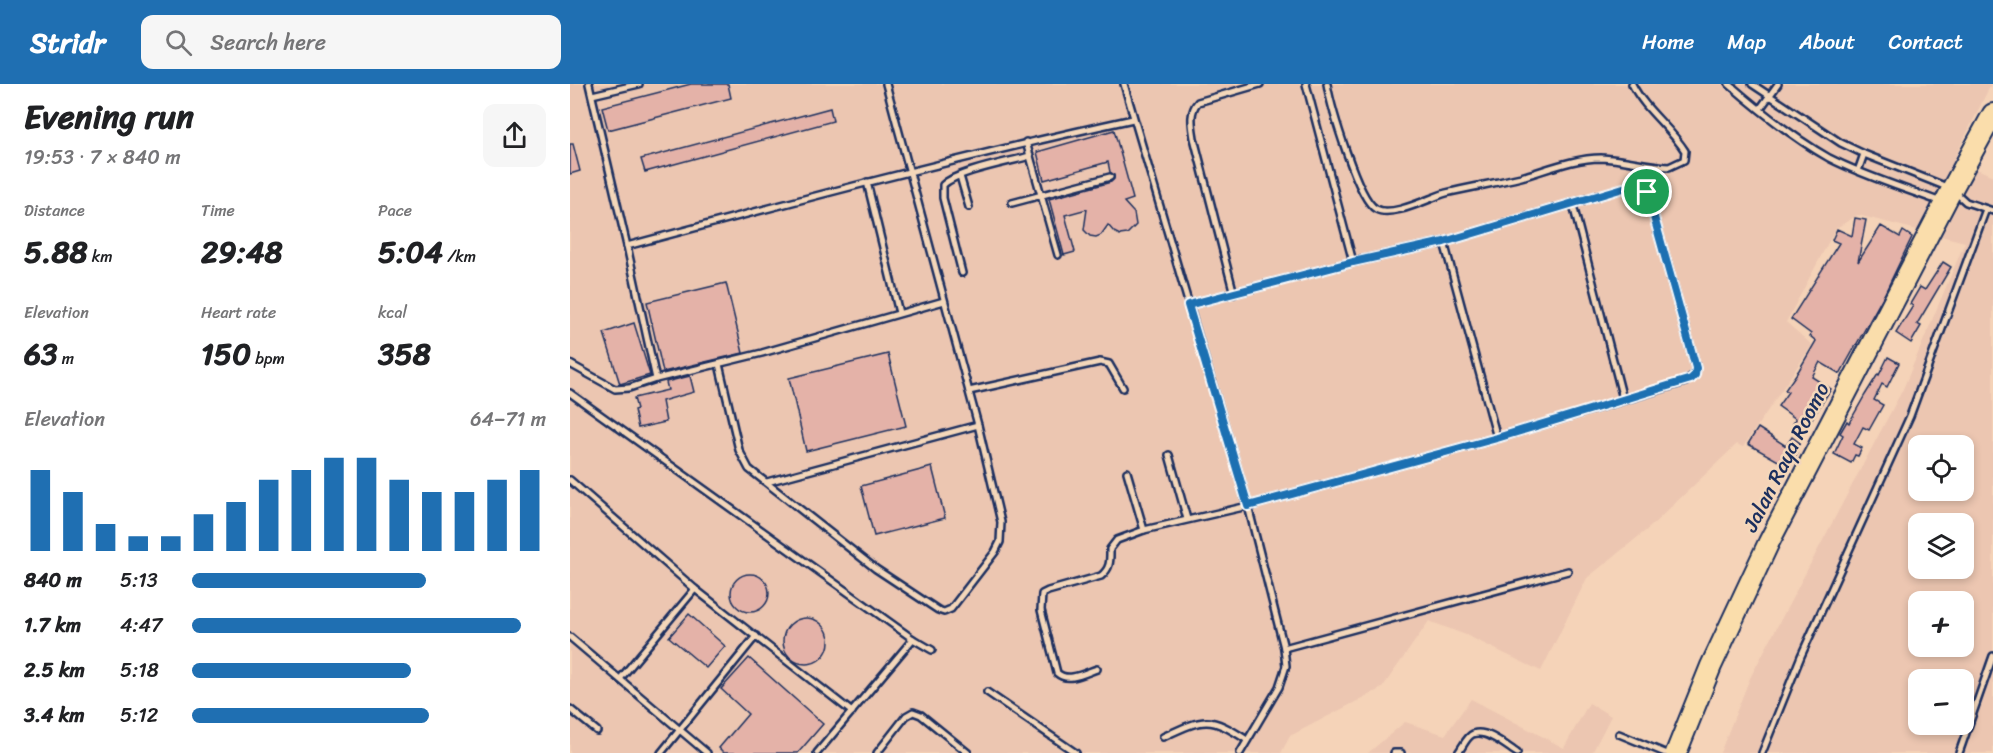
<!DOCTYPE html>
<html lang="en">
<head>
<meta charset="utf-8">
<style>
	body { margin:0; font-family:Sriracha,sans-serif; background:#f6f6f6; color:#202124; height:100vh; display:flex; flex-direction:column; font-size:22px; white-space:nowrap }
	* { box-sizing:border-box; margin:0 }
	p { font-size:20px; color:#757577 }
	.icon { flex:none; width:33px; height:33px; fill:none; stroke:currentColor; stroke-width:2; stroke-linecap:round; stroke-linejoin:round }
	.map { position:relative; flex:1; overflow:hidden }
	.details { display:flex; flex-direction:column; background:#fff; width:570px }
	.details>* { flex:none }
	.tools { position:absolute; left:1338px; top:351px; display:grid; gap:12px }
	.tools a { display:grid; place-items:center; width:66px; height:66px; border-radius:12px; background:#fff; box-shadow:0 3px 9px #0003; font-size:30px }
	.pin { position:absolute; display:grid; place-items:center; width:51px; height:51px; color:#fff; margin:-26px; border:3px solid #fff; border-radius:50%; box-shadow:0 2px 6px #0007 }
	.round { display:grid; place-items:center; flex:none; width:63px; height:63px; border-radius:12px; background:#f6f6f6 }
	.summary { display:flex; align-items:center; justify-content:space-between; height:102px; padding:0 24px }
	h1 { font-size:33px; font-weight:800; line-height:45px }
	.stats { display:grid; grid-template-columns:repeat(3,1fr); gap:9px; height:102px; padding:6px 24px }
	.stats div { display:grid; align-content:center }
	.stats b { font-size:30px; font-weight:800 }
	.stats small { font-size:16px; font-weight:400 }
	.stats p { font-size:16px }
	.chart { height:168px; padding:12px 24px }
	.chart p { display:flex; justify-content:space-between }
	.chart svg { width:100%; height:108px; margin-top:6px; stroke:#1f6fb2; stroke-width:6 }
	ul { padding:0 24px; list-style:none; font-size:20px }
	li { display:grid; grid-template-columns:96px 72px 1fr; align-items:center; height:45px }
	li i { height:15px; border-radius:8px; background:#1f6fb2 }
	header { display:flex; align-items:center; gap:36px; box-sizing:border-box; height:84px; padding:0 30px; background:#1f6fb2; color:#fff }
	header strong { font-size:28px }
	nav { display:flex; gap:33px; margin-inline-start:auto; font-size:21px }
	.search { width:420px; height:54px; background:#f6f6f6; display:flex; align-items:center; gap:15px; box-sizing:border-box; padding:0 21px; border-radius:12px; color:#757577; font-size:22px }
	main { display:flex; flex:1; min-height:0 }
	.map>svg:first-child { display:block }
	.built { fill:#ecc6b1; fill-rule:evenodd }
	.building { fill:#e4b2a8; stroke:#1b2f5e; stroke-width:1.5 }
	.lines { fill:none; stroke-linecap:round; stroke-linejoin:round }
	.lane-casing { stroke:#1b2f5e; stroke-width:10 }
	.highway-casing { stroke:#1b2f5e; stroke-width:24 }
	.lane { stroke:#f4d7ba; stroke-width:5 }
	.highway { stroke:#faddab; stroke-width:20 }
	.route-casing { stroke:#fff; stroke-width:12 }
	.route { stroke:#1f6fb2; stroke-width:8 }
	.labels { text-anchor:middle; dominant-baseline:central; stroke-width:5; stroke-linejoin:round; paint-order:stroke }
	.street-label { font-size:21px; fill:#1b2f5e; stroke:#f4d7ba }
</style>
</head>
<body>
<header>
<strong>Stridr</strong>
<div class="search"><svg class="icon" aria-label="search" viewBox="0 0 24 24"><circle cx="10" cy="10" r="6"/><path d="M15 15l6 6"/></svg>Search here</div>
<nav><a>Home</a><a>Map</a><a>About</a><a>Contact</a></nav>
</header>
<main>
<section class="details">
<div class="summary"><div><h1>Evening run</h1><p>19:53 · 7 × 840 m</p></div><a class="round"><svg class="icon" aria-label="share" viewBox="0 0 24 24"><path d="M12 15V3M7 8l5-5 5 5M5 13v7h14v-7"/></svg></a></div>
<div class="stats">
<div><p>Distance</p><b>5.88<small> km</small></b></div>
<div><p>Time</p><b>29:48</b></div>
<div><p>Pace</p><b>5:04<small> /km</small></b></div>
</div>
<div class="stats">
<div><p>Elevation</p><b>63<small> m</small></b></div>
<div><p>Heart rate</p><b>150<small> bpm</small></b></div>
<div><p>kcal</p><b>358</b></div>
</div>
<div class="chart"><p><span>Elevation</span>64–71 m</p>
<svg viewBox="0 0 160 44" preserveAspectRatio="none"><path d="M5 44V11M15 44V20M25 44V33M35 44V38M45 44V38M55 44V29M65 44V24M75 44V15M85 44V11M95 44V6M105 44V6M115 44V15M125 44V20M135 44V20M145 44V15M155 44V11"/></svg>
</div>
<ul>
<li><b>840 m</b>5:13<i style="width:66%"></i></li>
<li><b>1.7 km</b>4:47<i style="width:93%"></i></li>
<li><b>2.5 km</b>5:18<i style="width:62%"></i></li>
<li><b>3.4 km</b>5:12<i style="width:67%"></i></li>
</ul>
</section>
<div class="map">
<svg width="1423" height="669" viewBox="0 0 1423 669">
	<rect width="100%" height="100%" fill="#f5d3b8"/>
	<filter id="ink" filterUnits="userSpaceOnUse"><feTurbulence type="fractalNoise" baseFrequency=".0167" numOctaves="2"/><feDisplacementMap in="SourceGraphic" scale="12" xChannelSelector="R" yChannelSelector="G"/><feConvolveMatrix kernelMatrix="1 2 1 2 8 2 1 2 1" color-interpolation-filters="sRGB"/></filter>
	<g filter="url(#ink)">
		<!-- built -->
		<g class="built">
			<path d="M0 0H1421L1384 75 1423 92V669H1150L1180 594 1333 305 1395 158 1288 131 1266 144 1216 238 1242 261 1173 363 1167 360 1079 444 1017 494 971 587 896 551 859 537 812 604 720 652 711 669H0ZM1348 362H1394V406H1348ZM1348 440H1394V484H1348ZM1348 518H1394V562H1348ZM1348 596H1394V640H1348Z"/>
			<path d="M901 615 994 664 1019 619 1041 632 1022 669H798L835 638 875 651Z"/>
		</g>
		<!-- building -->
		<g class="building">
			<path d="M121 0H158L161 14 38 46 32 23Z"/>
			<path d="M260 24 263 37 75 88 71 75Z"/>
			<path d="M544 46 563 115 554 118 564 129 566 141 557 150 550 151 544 148 538 141 531 151 526 153 520 152 514 146 517 125 495 131 505 168 494 171 479 115 541 98 544 95V91L540 88 538 78 474 96 467 68Z"/>
			<path d="M0 60H3L10 87 0 90Z"/>
			<path d="M1285 134 1296 136 1288 178 1311 142 1330 153 1333 147 1342 153 1315 209 1270 290 1250 278 1242 293 1261 305 1237 342 1233 340 1230 344 1223 340 1226 335 1208 322 1218 308 1215 306 1229 286 1246 257 1240 252 1241 250 1221 235 1269 159 1262 156 1267 145 1282 152Z"/>
			<path d="M1373 178 1381 183 1347 240 1351 242 1341 259 1326 249 1343 222 1340 220 1350 203 1355 206Z"/>
			<path d="M156 199 173 269 93 288 77 218Z"/>
			<path d="M64 239 80 291 50 300 34 249Z"/>
			<path d="M318 270 336 342 236 367 219 294Z"/>
			<path d="M1318 273 1329 279 1317 303 1312 300 1304 316 1313 321 1299 346 1293 343 1284 360 1292 364 1288 372 1285 371 1281 379 1264 370 1273 351 1270 349 1277 337 1279 339 1295 311 1308 290 1309 291Z"/>
			<path d="M120 292 124 308 92 317 96 338 68 344 64 326 67 325 64 314 98 306 96 298Z"/>
			<path d="M1188 344 1216 362 1222 353 1230 359 1224 367 1227 369 1219 383 1178 360Z"/>
			<path d="M362 383 375 434 304 452 291 402Z"/>
			<circle cx="180" cy="509" r="19"/>
			<path d="M119 530 155 562 136 584 99 553Z"/>
			<circle cx="236" cy="557" r="23"/>
			<path d="M179 574 253 640 228 669H154L149 664 178 630 151 605Z"/>
		</g>
		<g class="lines">
			<!-- lane casing -->
			<g class="lane-casing">
				<g id="lane">
					<path d="M19 0 57 162 86 295"/>
					<path d="M554 0 678 422 714 564 716 582 709 603 670 669"/>
					<path d="M736 0 783 178"/>
					<path d="M757 0C761 23 788 116 806 125 822 134 859 114 876 109 901 103 926 99 951 93 976 86 1005 74 1031 74 1054 75 1076 82 1099 83L1114 76 1115 67C1100 43 1075 26 1062 0"/>
					<path d="M1159 0C1190 27 1224 54 1259 74 1294 92 1334 104 1371 118"/>
					<path d="M1182 0 1271 59 1294 70 1377 103"/>
					<path d="M22 11 69 0"/>
					<path d="M1190 25 1208 0"/>
					<path d="M456 58 488 171"/>
					<path d="M1288 87 1294 70"/>
					<path d="M390 92 399 123"/>
					<path d="M297 98 329 229"/>
					<path d="M1385 108 1396 118 1423 127"/>
					<path d="M442 119 540 93"/>
					<path d="M1003 121 1053 315"/>
					<path d="M874 158 927 354"/>
					<path d="M57 162C225 117 393 72 563 35"/>
					<path d="M392 189 373 114V101C387 87 439 78 460 72"/>
					<path d="M664 210 624 54C622 41 619 28 628 18L690 0"/>
					<path d="M0 280 45 305 59 304 86 295 192 269 374 217"/>
					<path d="M149 280 169 366 179 385 306 485 368 526 374 528 381 525 425 468 430 458 431 438 408 341 316 0"/>
					<path d="M399 307 530 278 539 280 553 304"/>
					<path d="M0 309 343 555 362 566"/>
					<path d="M599 371 617 435"/>
					<path d="M557 388 574 446"/>
					<path d="M0 396 125 505 282 628"/>
					<path d="M197 398 408 341"/>
					<path d="M0 553 137 669"/>
					<path d="M714 564 998 487"/>
					<path d="M527 585C515 589 498 599 487 589L471 526 472 510 478 507 531 492C541 484 540 476 540 465L547 456 574 446 678 422 927 354 1115 298 1125 290 1126 284 1077 108C1072 102 1067 102 1060 102L874 158 783 178 618 221"/>
					<path d="M50 595 125 505"/>
					<path d="M417 608 506 669"/>
					<path d="M0 625 27 647"/>
					<path d="M1049 650 1095 669"/>
					<path d="M593 653C634 634 639 631 677 656"/>
					<path d="M91 669 186 552"/>
					<path d="M247 669 343 555"/>
					<path d="M307 669 336 632 343 628 351 631 398 669"/>
					<path d="M824 669H831"/>
					<path d="M888 669C892 664 897 652 903 650 917 645 936 662 947 669"/>
					<path d="M1192 669 1231 572 1340 332 1416 125"/>
					<path d="M1389 669 1423 572"/>
				</g>
			</g>
			<!-- highway casing -->
			<g class="highway-casing">
				<path id="highway" d="M1106 669 1141 582 1199 458 1382 105 1423 30"/>
			</g>
			<!-- lane -->
			<use href="#lane" class="lane"/>
			<!-- highway -->
			<use href="#highway" class="highway"/>
		</g>
	</g>
	<g class="lines" filter="url(#ink)">
		<!-- route casing -->
		<g class="route-casing">
			<path id="route" d="M1060 102 1074 104 1077 108 1126 284 1125 291 1121 295 927 354 678 422 618 221 783 178 874 158Z"/>
		</g>
		<!-- route -->
		<use href="#route" class="route"/>
	</g>
	<g class="labels">
		<!-- street labels -->
		<g class="street-label">
			<text transform="translate(1216 373) rotate(-63)">Jalan Raya Roomo</text>
		</g>
	</g>
</svg>
<div class="tools">
<a><svg class="icon" aria-label="locate" viewBox="0 0 24 24"><circle cx="12" cy="12" r="6"/><path d="M12 2v4M12 18v4M2 12h4M18 12h4"/></svg></a>
<a><svg class="icon" aria-label="layers" viewBox="0 0 24 24"><path d="M12 4l9 5-9 5-9-5zM3 14l9 5 9-5"/></svg></a>
<a>+</a>
<a>−</a>
</div>
<div class="pin" style="left:1077px;top:108px;background:#1e9e55"><svg class="icon" aria-label="arrive" viewBox="0 0 24 24"><path d="M6 21V4h12l-3 4 3 4H6"/></svg></div>
</div>
</main>
</body>
</html>
